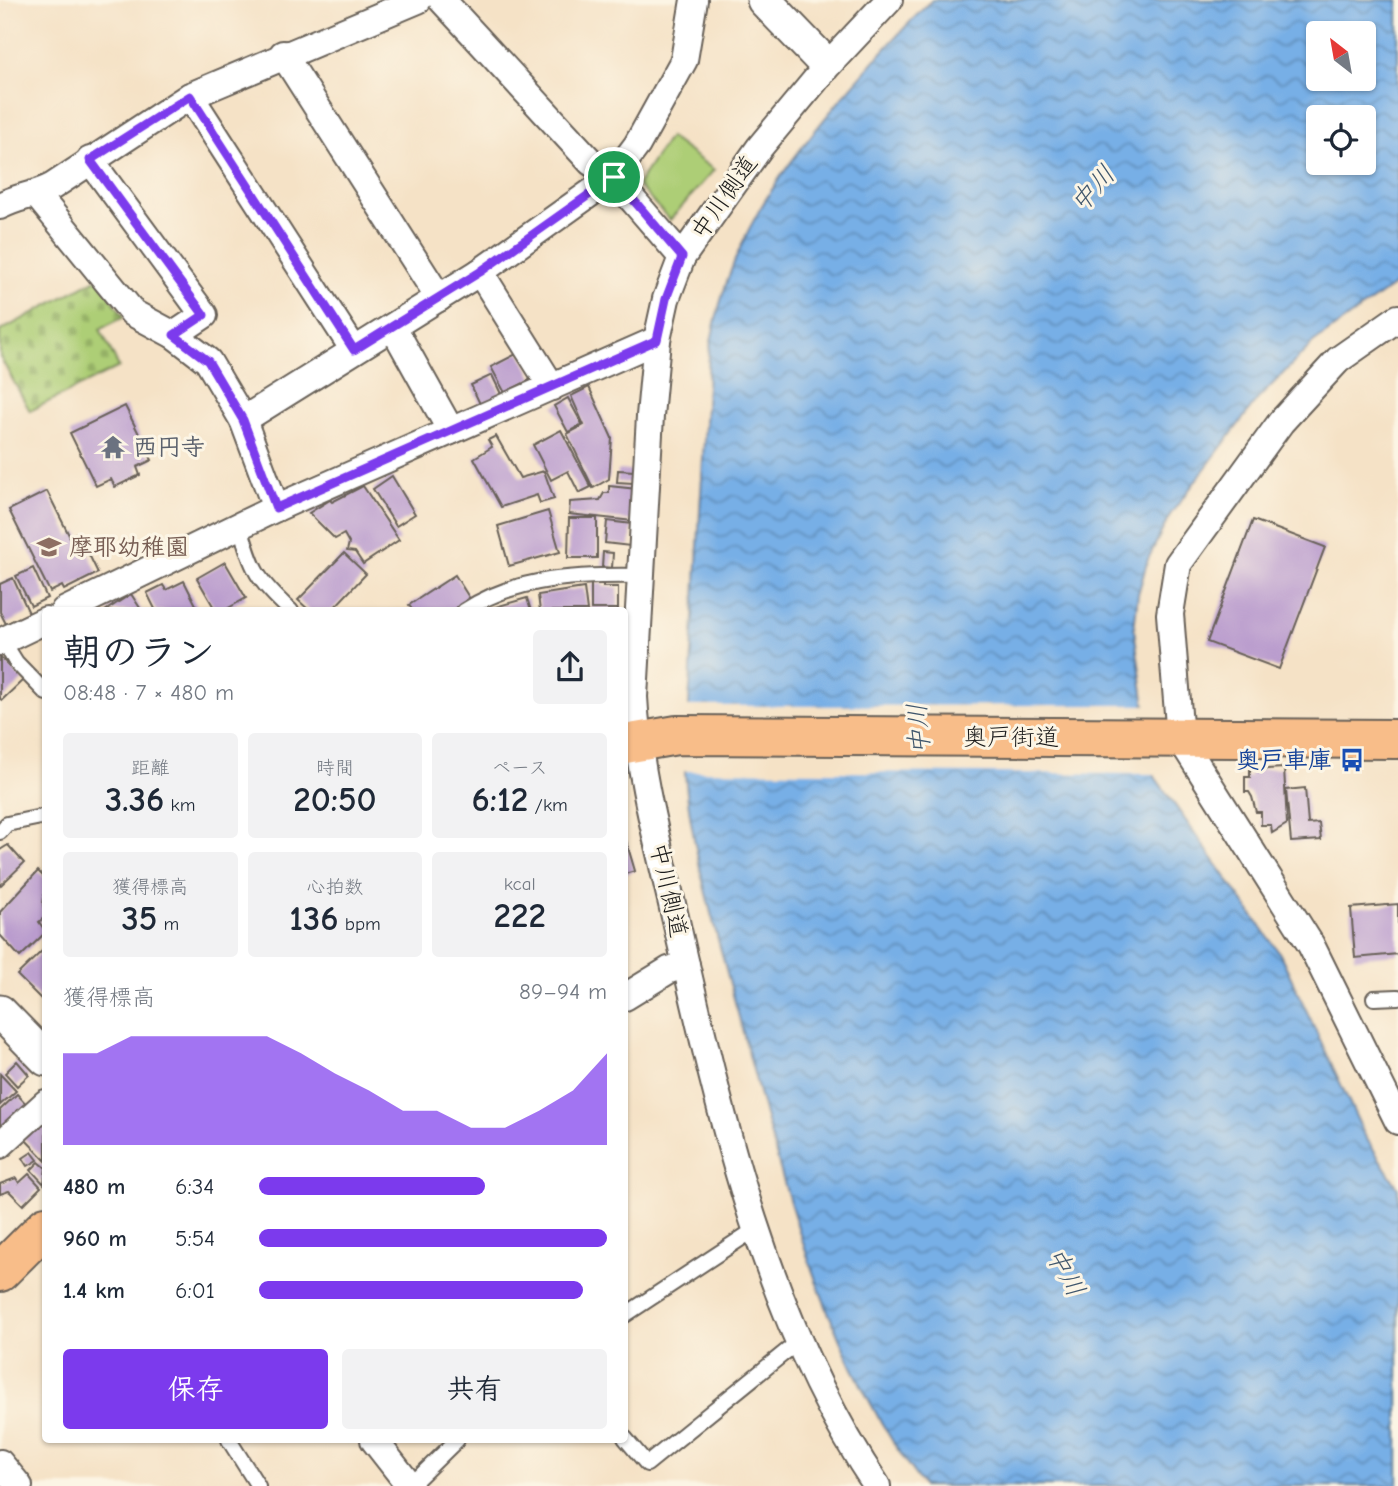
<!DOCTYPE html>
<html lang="ja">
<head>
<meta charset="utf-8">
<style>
	body { margin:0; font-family:"Comic Neue","Klee One",sans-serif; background:#f2f2f3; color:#1f2937; height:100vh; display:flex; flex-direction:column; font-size:26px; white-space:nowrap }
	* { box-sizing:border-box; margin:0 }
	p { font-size:23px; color:#747a83 }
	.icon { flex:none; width:38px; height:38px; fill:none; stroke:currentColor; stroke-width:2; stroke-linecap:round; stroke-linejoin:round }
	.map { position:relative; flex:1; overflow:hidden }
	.panel { position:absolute; left:42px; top:607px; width:586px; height:836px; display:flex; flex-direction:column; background:#fff; border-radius:7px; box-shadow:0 2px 5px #0004 }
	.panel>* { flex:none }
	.needle { width:46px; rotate:329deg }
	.controls { position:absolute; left:1306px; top:21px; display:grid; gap:14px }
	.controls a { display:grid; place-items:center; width:70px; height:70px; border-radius:7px; background:#fff; box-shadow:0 2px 5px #0004; font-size:35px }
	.pin { position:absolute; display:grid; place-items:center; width:60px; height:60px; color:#fff; margin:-30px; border:4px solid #fff; border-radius:50%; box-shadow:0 2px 7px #0007 }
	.round { display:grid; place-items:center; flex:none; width:74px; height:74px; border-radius:7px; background:#f2f2f3 }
	.headline { display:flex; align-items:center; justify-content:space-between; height:119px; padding:0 21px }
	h1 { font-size:38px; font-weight:800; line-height:52px }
	.metrics { display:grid; grid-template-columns:repeat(3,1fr); gap:10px; height:119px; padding:7px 21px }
	.metrics div { display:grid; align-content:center; border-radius:7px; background:#f2f2f3; text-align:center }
	.metrics b { font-size:35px; font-weight:800 }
	.metrics small { font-size:19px; font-weight:400 }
	.metrics p { font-size:19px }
	.chart { height:196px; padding:14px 21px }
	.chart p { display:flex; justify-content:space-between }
	.chart svg { width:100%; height:126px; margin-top:7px; fill:#7c3aed; opacity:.7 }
	.primary-button { display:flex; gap:14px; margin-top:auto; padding:14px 21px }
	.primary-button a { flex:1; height:80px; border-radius:7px; background:#7c3aed; color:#fff; font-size:28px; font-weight:800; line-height:80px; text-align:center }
	.primary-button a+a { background:#f2f2f3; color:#1f2937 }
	ul { padding:0 21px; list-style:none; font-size:23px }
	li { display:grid; grid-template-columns:112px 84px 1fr; align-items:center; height:52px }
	li i { height:18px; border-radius:9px; background:#7c3aed }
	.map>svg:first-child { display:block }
	.cemetery { fill:url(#cemetery-stones); stroke:#647549; stroke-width:2 }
	.park { fill:#adce76; stroke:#647549; stroke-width:2 }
	.water { fill:url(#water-waves); stroke:#4a6681; stroke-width:2; fill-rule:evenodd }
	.pier { fill:#f5e2c6 }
	.building { fill:#ba9cce }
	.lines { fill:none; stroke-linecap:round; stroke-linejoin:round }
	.service-casing { stroke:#686158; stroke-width:18 }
	.minor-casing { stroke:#686158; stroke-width:30 }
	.tertiary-casing { stroke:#686158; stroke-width:37 }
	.primary-casing { stroke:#686158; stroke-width:42 }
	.service { stroke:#fff; stroke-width:14 }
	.minor { stroke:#fff; stroke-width:26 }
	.tertiary { stroke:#fff; stroke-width:33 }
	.primary { stroke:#f8bd89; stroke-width:38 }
	.route-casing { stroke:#fff; stroke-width:14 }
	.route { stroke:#7c3aed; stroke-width:9 }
	.labels { text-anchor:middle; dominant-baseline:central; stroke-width:6; stroke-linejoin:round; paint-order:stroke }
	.street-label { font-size:24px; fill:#1c1c1c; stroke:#fcf5e5 }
	.worship-label { font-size:24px; font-weight:bold; fill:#5b616d; stroke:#fcf5e5; text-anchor:start }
	.education-label { font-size:24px; font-weight:bold; fill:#785e54; stroke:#fcf5e5; text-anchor:start }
	.transit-label { font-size:24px; font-weight:bold; fill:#164399; stroke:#fcf5e5; text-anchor:end }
	.water-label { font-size:26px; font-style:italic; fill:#40576d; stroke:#fcf5e5 }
</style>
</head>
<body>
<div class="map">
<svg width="1398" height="1486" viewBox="0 0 1398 1486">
	<defs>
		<pattern id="cemetery-stones" width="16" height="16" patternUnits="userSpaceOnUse" patternTransform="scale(1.75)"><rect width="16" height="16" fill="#adce76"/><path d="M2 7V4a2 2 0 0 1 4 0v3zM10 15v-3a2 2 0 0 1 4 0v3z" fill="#94b066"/></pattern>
		<pattern id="water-waves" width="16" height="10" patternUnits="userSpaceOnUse" patternTransform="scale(1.75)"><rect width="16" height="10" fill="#77afe6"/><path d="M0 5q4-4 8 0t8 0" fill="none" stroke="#618eba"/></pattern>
	</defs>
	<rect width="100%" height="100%" fill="#fcf5e5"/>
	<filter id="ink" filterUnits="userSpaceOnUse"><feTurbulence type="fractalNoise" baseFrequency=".0143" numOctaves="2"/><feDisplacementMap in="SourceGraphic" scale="14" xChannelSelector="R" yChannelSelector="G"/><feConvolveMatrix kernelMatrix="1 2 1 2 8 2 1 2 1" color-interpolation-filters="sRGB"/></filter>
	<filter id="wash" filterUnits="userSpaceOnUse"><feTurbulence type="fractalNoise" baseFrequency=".00686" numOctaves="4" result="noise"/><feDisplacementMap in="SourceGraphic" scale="28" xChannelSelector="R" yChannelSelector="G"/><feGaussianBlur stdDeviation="1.57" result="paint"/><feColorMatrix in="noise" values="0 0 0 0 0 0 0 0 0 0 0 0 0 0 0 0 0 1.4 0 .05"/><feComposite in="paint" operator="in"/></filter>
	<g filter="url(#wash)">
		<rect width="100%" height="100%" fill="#f5e2c6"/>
		<!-- cemetery -->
		<path class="cemetery" d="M98 278 124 317 100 329 119 367 30 411 0 357V331Z"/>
		<!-- park -->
		<path class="park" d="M669 137 714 170 670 220 637 185Z"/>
		<!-- water -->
		<path class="water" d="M932 0H1398V282L1313 343 1257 400 1170 515 1148 559 1138 594 1134 629 1155 777 1280 954 1365 1136 1398 1188V1486H923C822 1351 783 1181 740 1021 719 940 692 858 685 774L709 353C727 245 773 179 842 98 871 64 900 31 932 0ZM1318 33H1363V79H1318ZM1318 117H1363V163H1318Z"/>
		<!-- pier -->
		<path class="pier" d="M1147 705 1158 774 682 771 686 706Z"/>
		<g id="blocks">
			<!-- building -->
			<g class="building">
				<path d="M520 352 533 378 505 393 491 367Z"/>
				<path d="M492 375 501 394 480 404 471 385Z"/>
				<path d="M589 387 612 438 609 479 593 488 567 434 584 425 571 396Z"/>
				<path d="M568 398 582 424 568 432 554 406Z"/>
				<path d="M125 406 152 460 137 467 140 475 115 487 111 479 96 486 70 433Z"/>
				<path d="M561 430 591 487 579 493 568 471 551 480 533 445Z"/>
				<path d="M496 436 520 478 544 471 554 499 540 503 537 495 501 507 474 458 492 447 488 440Z"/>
				<path d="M618 470 634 471 633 483 617 482Z"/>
				<path d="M392 476 415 514 396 526 373 489Z"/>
				<path d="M363 486 399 540 363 564 355 552 347 551 349 543 344 534 335 539 309 513 330 500 332 502Z"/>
				<path d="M609 486 637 489 633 521 569 514 570 502 600 500 604 493H609Z"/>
				<path d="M47 491 70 537 78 532 98 573 64 590 62 586 50 592 9 510Z"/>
				<path d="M548 511 560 552 509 566 498 526Z"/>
				<path d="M569 518H597V558H568Z"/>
				<path d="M1253 520 1325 547 1279 669 1207 642Z"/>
				<path d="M607 521 632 524 630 546 605 543Z"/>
				<path d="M603 552 613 553 612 568 602 567Z"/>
				<path d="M344 553 366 574 331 611H310L298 600Z"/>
				<path d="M225 562 246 598 223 611H216L197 578Z"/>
				<path d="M33 568 47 598 31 606 16 576Z"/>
				<path d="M455 575 470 599 452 611H413L409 605Z"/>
				<path d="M13 578 29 613 6 624 0 612V584Z"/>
				<path d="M184 581 199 611H156L147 593 163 585 166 590Z"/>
				<path d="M603 583V587H618V609H591V584Z"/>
				<path d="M584 588 587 611H540L538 595Z"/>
				<path d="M131 594 142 611H105Z"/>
				<path d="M527 598 531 611H492V608Z"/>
				<path d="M0 657 23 680 2 700 0 699Z"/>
				<path d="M1284 768 1287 824 1272 833 1271 825H1261V812H1256L1252 797 1249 792H1245V777H1250V770Z"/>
				<path d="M1305 788 1308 824 1319 823 1321 840 1291 842 1286 790Z"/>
				<path d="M625 837 635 871 625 874Z"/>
				<path d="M8 845 24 863 0 886V850Z"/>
				<path d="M38 871 46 879 43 905 46 916 39 922 46 932 20 957 0 935V912Z"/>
				<path d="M1398 904V954L1355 958 1351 908Z"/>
				<path d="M46 947V1004L17 975Z"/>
				<path d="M17 1061 29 1075 17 1086 5 1073Z"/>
				<path d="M0 1074 16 1091 0 1105Z"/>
				<path d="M17 1094 29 1107 5 1130 0 1125V1110Z"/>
				<path d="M46 1115V1161L22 1136Z"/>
				<path d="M32 1152 38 1160 28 1166 23 1158Z"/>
				<path d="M39 1162 46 1168 44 1184 31 1170Z"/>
				<path d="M29 1174 41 1187 23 1205 9 1191 0 1194V1184L16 1178 19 1183Z"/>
			</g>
		</g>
	</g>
	<g filter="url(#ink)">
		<use href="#blocks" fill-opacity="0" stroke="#686158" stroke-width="2"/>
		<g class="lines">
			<!-- service casing -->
			<g class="service-casing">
				<g id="service">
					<path d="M240 526C253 571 256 579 291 611"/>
					<path d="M464 611C516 576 581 575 641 576"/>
					<path d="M1 638 16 662 46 693"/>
					<path d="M0 832 7 824 46 816"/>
					<path d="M1374 998 1398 997"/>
					<path d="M625 1315 757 1228"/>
					<path d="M625 1438 647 1464 799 1341"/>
					<path d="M229 1440 258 1486"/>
					<path d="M411 1485 457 1440"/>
				</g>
			</g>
			<!-- minor casing -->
			<g class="minor-casing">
				<g id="minor">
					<path d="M442 0 591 162 613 177 682 257"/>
					<path d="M283 54 439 298"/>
					<path d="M190 96 354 350"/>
					<path d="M90 160 204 315 174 335"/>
					<path d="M37 195 133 313 174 335 208 361 243 420 276 508"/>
					<path d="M0 206C18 196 35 196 53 186L190 96 418 0"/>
					<path d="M480 272 552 387"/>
					<path d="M1398 318 1338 360 1281 422 1178 564 1170 614 1180 738 1311 945 1398 1121"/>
					<path d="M393 327 451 431"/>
					<path d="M243 420 480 272 613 177 637 145 684 60 694 0"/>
					<path d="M64 611 276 508 657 340"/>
					<path d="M0 642 46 620"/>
					<path d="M625 997 669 970 686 965"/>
					<path d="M0 1145 46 1103"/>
					<path d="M374 1440 410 1486"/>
					<path d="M0 1463 19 1486"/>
					<path d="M877 1486C765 1319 720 1114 676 921 659 847 638 773 634 697L650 416 657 340 666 299 682 257 760 147 828 65 889 0"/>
				</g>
			</g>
			<!-- tertiary casing -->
			<g class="tertiary-casing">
				<g id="tertiary">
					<path d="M764 0 820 58"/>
					<path d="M0 1012 46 1059"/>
				</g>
			</g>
			<!-- primary casing -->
			<g class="primary-casing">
				<g id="primary">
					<path d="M625 744 677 735 1398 739"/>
					<path d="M0 1272 46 1226"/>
				</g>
			</g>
			<!-- service -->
			<use href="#service" class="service"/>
			<!-- minor -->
			<use href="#minor" class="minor"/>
			<!-- tertiary -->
			<use href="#tertiary" class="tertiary"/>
			<!-- primary -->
			<use href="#primary" class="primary"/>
		</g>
	</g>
	<g class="lines" filter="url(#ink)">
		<!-- route casing -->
		<g class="route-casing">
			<path id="route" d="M190 96 354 350 480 272 614 177 682 257 666 299 657 340 276 508 243 420 208 361 174 335 204 315 90 160Z"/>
		</g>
		<!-- route -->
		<use href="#route" class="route"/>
	</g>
	<!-- icons -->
	<defs>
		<g id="temple-bare" transform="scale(1.89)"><path d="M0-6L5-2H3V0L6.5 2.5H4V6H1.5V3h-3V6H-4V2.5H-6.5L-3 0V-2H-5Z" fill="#6b7280" stroke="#fcf5e5" stroke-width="2.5" paint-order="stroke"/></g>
		<g id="school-bare" transform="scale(1.89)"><path d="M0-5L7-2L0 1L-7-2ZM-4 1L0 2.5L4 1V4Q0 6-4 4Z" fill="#8d6e63" stroke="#fcf5e5" stroke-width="2.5" paint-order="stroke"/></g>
		<g id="bus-bare" transform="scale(1.89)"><path d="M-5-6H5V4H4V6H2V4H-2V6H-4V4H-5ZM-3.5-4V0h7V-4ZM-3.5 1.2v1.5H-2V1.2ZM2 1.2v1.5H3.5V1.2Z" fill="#1a4fb4" stroke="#fcf5e5" stroke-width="2.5" paint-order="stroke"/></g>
	</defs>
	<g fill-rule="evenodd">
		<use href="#temple-bare" x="113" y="447"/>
		<use href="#school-bare" x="49" y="547"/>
		<use href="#bus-bare" x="1352" y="760"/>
	</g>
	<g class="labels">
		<!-- street labels -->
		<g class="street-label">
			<text transform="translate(724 197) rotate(-55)">中川側道</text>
			<text x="1011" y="737">奥戸街道</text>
			<text transform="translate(669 890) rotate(77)">中川側道</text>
		</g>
		<!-- worship labels -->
		<g class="worship-label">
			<text x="133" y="447">西円寺</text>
		</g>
		<!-- education labels -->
		<g class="education-label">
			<text x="69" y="547">摩耶幼稚園</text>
		</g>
		<!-- transit labels -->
		<g class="transit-label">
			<text x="1332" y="760">奥戸車庫</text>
		</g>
		<!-- water labels -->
		<g class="water-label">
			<text transform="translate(1093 189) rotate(-48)">中川</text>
			<text transform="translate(919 729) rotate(-94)">中川</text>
			<text transform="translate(1065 1272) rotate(61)">中川</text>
		</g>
	</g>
</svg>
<div class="controls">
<a><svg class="needle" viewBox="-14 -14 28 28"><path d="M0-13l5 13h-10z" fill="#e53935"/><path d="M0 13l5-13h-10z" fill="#747a83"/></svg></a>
<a><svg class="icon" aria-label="locate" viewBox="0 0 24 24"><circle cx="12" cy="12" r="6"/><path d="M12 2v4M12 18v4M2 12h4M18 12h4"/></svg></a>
</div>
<div class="pin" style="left:614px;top:177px;background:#1e9e55"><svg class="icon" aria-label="arrive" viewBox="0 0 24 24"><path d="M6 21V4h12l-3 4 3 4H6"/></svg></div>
<section class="panel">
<div class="headline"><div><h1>朝のラン</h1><p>08:48 · 7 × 480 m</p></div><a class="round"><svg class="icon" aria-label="share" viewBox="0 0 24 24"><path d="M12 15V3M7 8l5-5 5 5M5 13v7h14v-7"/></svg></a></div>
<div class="metrics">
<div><p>距離</p><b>3.36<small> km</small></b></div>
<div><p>時間</p><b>20:50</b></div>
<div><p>ペース</p><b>6:12<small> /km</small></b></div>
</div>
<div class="metrics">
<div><p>獲得標高</p><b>35<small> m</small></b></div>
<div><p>心拍数</p><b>136<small> bpm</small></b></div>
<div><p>kcal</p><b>222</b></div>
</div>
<div class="chart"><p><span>獲得標高</span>89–94 m</p>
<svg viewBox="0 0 160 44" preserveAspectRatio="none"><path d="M0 44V12L10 12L20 6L30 6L40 6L50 6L60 6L70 12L80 19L90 25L100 32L110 32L120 38L130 38L140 32L150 25L160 12V44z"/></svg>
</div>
<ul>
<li><b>480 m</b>6:34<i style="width:65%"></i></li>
<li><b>960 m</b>5:54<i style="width:100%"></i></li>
<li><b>1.4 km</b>6:01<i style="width:93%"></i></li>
</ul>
<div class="primary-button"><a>保存</a><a>共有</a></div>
</section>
</div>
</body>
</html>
